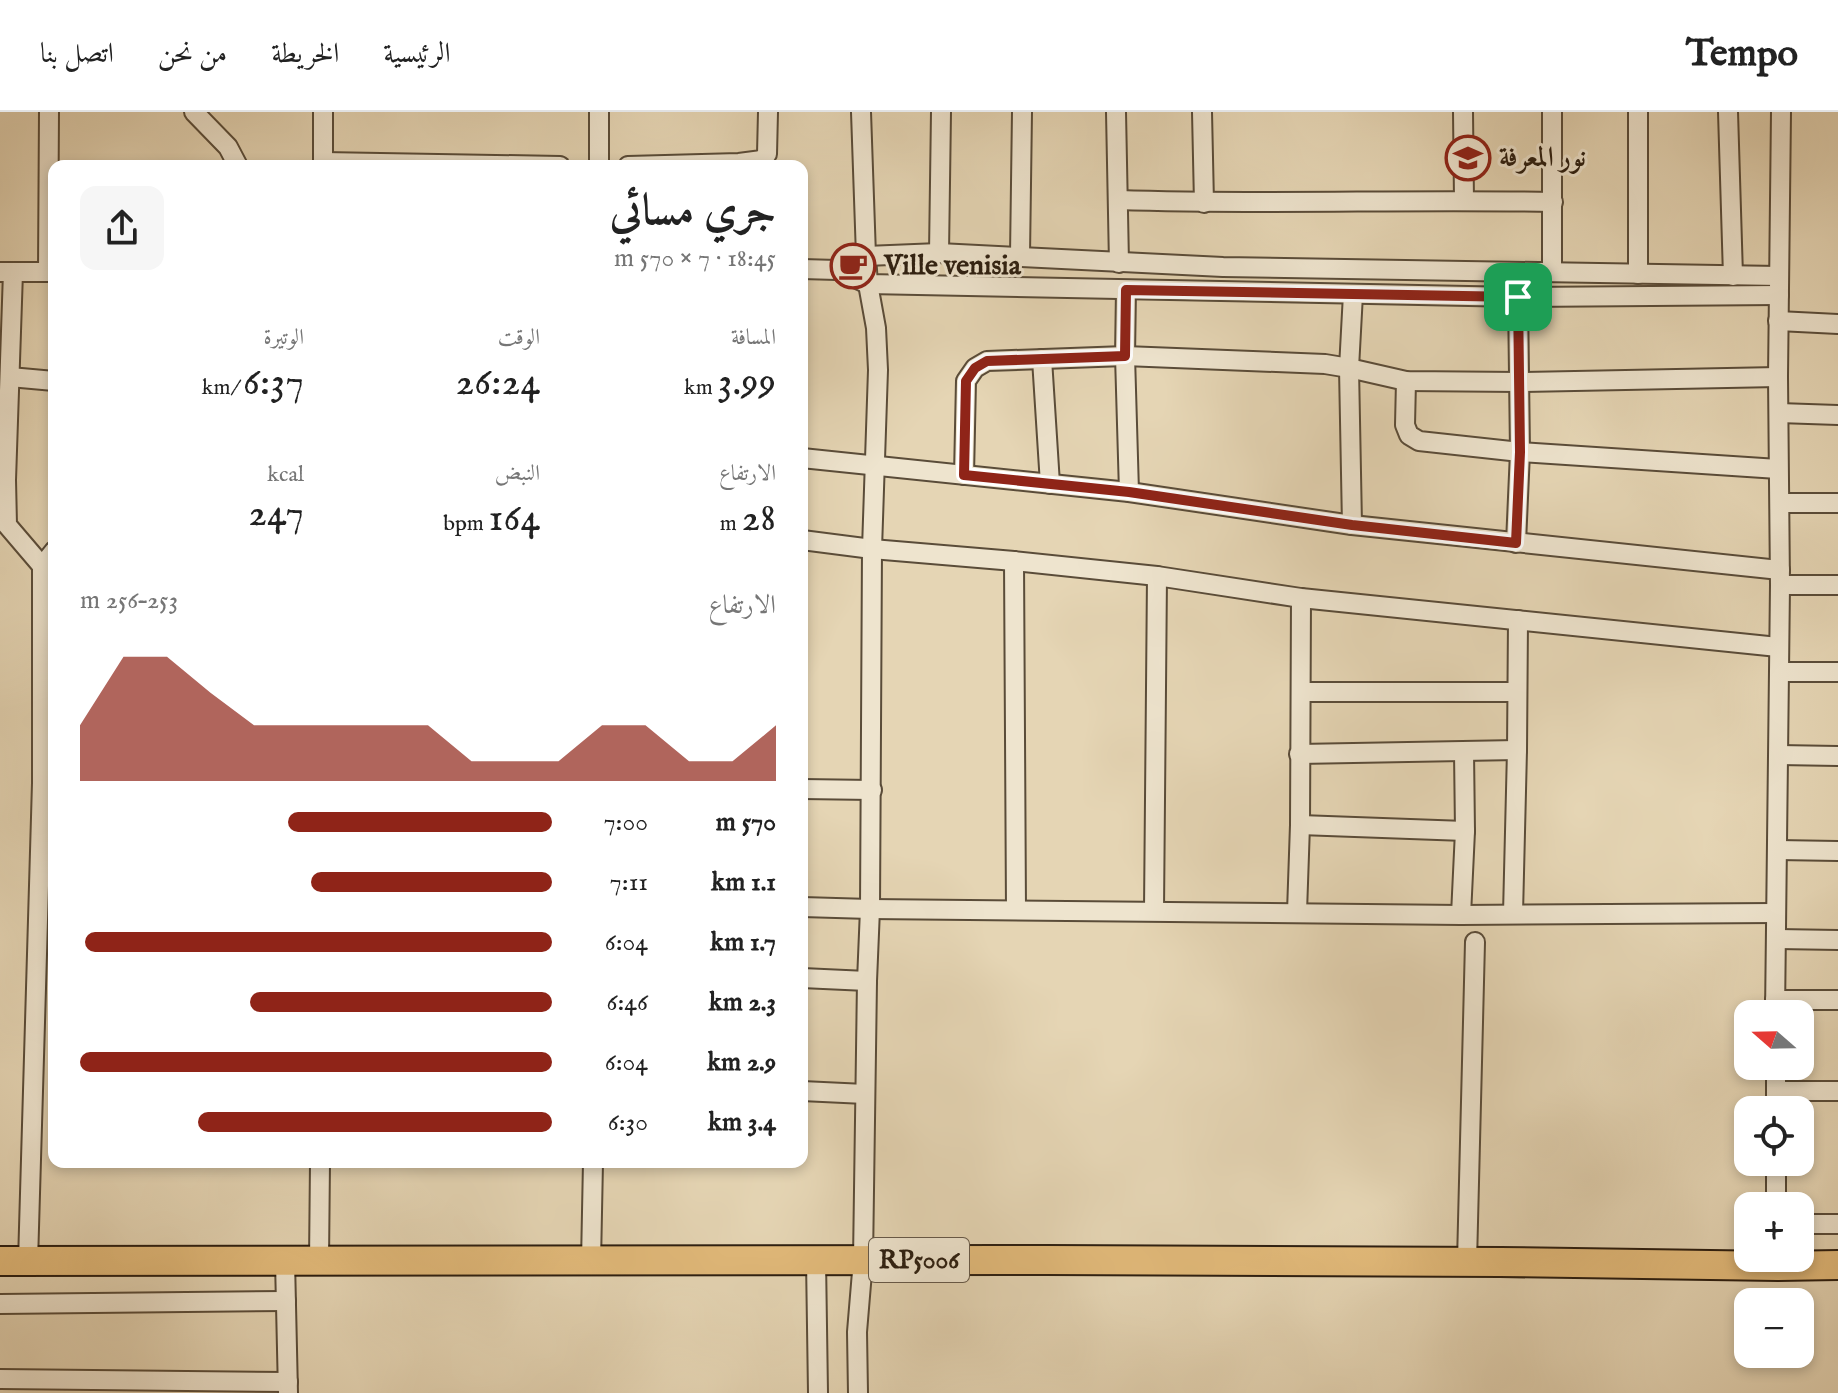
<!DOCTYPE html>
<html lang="ar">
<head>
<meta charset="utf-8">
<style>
	body { margin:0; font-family:"IM FELL English",Amiri,serif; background:#f6f6f6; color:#222; direction:rtl; height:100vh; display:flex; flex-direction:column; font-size:30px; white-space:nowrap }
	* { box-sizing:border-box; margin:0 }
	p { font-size:26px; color:#767676 }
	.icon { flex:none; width:44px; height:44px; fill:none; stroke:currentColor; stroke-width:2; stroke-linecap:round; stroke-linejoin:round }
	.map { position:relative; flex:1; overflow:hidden; direction:ltr }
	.sheet { position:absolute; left:48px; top:48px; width:760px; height:1008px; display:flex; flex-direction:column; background:#fff; border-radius:16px; box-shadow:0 4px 12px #0003; direction:rtl }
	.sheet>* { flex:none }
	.needle { width:52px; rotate:290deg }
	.tools { position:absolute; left:1734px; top:888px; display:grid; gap:16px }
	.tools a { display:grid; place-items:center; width:80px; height:80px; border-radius:16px; background:#fff; box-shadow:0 4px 12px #0003; font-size:40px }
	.pin { position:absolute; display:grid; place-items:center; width:68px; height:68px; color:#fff; margin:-34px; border-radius:16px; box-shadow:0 4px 12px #0006 }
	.round { display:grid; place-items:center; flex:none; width:84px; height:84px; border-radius:16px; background:#f6f6f6 }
	.overview { display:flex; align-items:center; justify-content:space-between; height:136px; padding:0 32px }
	h1 { font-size:44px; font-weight:600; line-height:60px }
	.figures { display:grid; grid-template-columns:repeat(3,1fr); gap:12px; height:136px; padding:8px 32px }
	.figures div { display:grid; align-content:center }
	.figures b { font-size:40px; font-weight:600 }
	.figures small { font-size:22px; font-weight:400 }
	.figures p { font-size:22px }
	.chart { height:224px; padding:16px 32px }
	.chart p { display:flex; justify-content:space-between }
	.chart svg { width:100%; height:144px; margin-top:8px; fill:#8f2418; opacity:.7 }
	ul { padding:0 32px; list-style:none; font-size:26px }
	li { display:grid; grid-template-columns:128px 96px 1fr; align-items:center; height:60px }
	li i { height:20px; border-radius:10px; background:#8f2418 }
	header { display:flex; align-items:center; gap:48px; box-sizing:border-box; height:112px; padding:0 40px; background:#fff; border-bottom:2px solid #e0e0e0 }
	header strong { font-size:38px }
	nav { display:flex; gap:44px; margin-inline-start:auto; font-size:28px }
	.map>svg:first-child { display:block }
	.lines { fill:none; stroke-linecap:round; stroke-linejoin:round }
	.minor-casing { stroke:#5a4c39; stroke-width:22 }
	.primary-casing { stroke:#2c1e10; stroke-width:32 }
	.minor { stroke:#eee4ce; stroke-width:18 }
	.primary { stroke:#e2ba7a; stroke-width:28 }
	.route-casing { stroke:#fff; stroke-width:16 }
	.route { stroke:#8f2418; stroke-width:10 }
	.labels { text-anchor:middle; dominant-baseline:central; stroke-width:6; stroke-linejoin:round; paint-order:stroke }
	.shield { fill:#eee4ce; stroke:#665949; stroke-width:2 }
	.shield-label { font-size:26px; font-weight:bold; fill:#2c1e10 }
	.poi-label { font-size:28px; font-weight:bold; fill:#2c1e10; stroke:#eee4ce; text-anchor:start }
</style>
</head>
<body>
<header>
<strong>Tempo</strong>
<nav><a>الرئيسية</a><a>الخريطة</a><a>من نحن</a><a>اتصل بنا</a></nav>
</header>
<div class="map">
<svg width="1838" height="1281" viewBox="0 0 1838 1281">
	<rect width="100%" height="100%" fill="#e5d5b4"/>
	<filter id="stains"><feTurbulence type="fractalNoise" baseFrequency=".0025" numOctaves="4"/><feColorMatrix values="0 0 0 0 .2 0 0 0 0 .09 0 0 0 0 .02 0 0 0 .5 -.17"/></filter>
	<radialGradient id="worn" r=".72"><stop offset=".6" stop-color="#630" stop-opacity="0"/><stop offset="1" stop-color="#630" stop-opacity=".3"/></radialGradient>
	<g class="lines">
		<!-- minor casing -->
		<g class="minor-casing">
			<g id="minor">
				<path d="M194 0 228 35 238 54"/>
				<path d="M1116 0 1119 151"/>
				<path d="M1202 0 1204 91"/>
				<path d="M1463 0 1464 88"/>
				<path d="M1552 0V160"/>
				<path d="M1728 0 1733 164"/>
				<path d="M323 50 560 54"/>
				<path d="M323 54V0"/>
				<path d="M599 54V0"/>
				<path d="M628 54 739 51 762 48 767 42 768 0"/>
				<path d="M1119 88C1263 93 1408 87 1553 90"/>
				<path d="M939 141 941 0"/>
				<path d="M1020 143 1022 0"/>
				<path d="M802 157 837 158 868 172 1518 185 1779 183"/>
				<path d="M837 158 866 144 939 141 1223 155 1779 164"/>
				<path d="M0 160H54"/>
				<path d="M13 160 6 368 7 413 42 454"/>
				<path d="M48 160 49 0"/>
				<path d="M1638 162V0"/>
				<path d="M1126 178 1125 244 1129 380"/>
				<path d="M1778 209 1838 212"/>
				<path d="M1042 247 1050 372"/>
				<path d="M10 265 54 269"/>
				<path d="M1406 269 1405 313 1409 323 1419 329 1520 340 1778 357"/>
				<path d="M1779 301 1838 303"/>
				<path d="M802 346 1129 380 1352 413 1780 458"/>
				<path d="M964 363 966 269 975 256 987 249 1125 244 1325 252 1349 256 1406 269 1519 270 1778 265"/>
				<path d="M1780 391H1838"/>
				<path d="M1352 413 1349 256 1353 182"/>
				<path d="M802 428 872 437 1014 449 1157 464 1301 486 1778 535"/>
				<path d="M1516 431 1520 340 1518 185"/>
				<path d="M1014 449 1016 798"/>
				<path d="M1780 473H1838"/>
				<path d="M1780 560H1838"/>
				<path d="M1301 580H1517"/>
				<path d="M1299 642 1517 638"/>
				<path d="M1779 643 1838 644"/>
				<path d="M802 677 872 678"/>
				<path d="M1300 713 1465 719"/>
				<path d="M1777 738 1838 739"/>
				<path d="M802 795 870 797 1461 803 1776 801"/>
				<path d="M1154 799 1157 464"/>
				<path d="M1297 800 1300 713 1301 486"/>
				<path d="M1513 802 1517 638 1518 508"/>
				<path d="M1461 803 1465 719 1464 640"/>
				<path d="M1777 827 1838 828"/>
				<path d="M802 866 867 869"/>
				<path d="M1775 888H1838"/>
				<path d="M1775 902 1780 473 1778 265 1781 0"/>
				<path d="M1776 954V998"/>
				<path d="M802 979 865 982"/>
				<path d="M1777 979H1838"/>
				<path d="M1776 1050V1094"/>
				<path d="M1800 1112H1838"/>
				<path d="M816 1148 818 1281"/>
				<path d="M285 1149 288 1281"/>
				<path d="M319 1149 320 1050"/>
				<path d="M28 1150 42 671V454L54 439"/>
				<path d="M591 1150 593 1050"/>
				<path d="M1467 1150 1475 830"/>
				<path d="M0 1192 286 1189"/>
				<path d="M0 1267 288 1270"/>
				<path d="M858 1281 857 1220 863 1148 867 869 870 797 872 437 878 258 876 216 868 172 866 144 861 0"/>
			</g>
		</g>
		<!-- primary casing -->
		<g class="primary-casing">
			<path id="primary" d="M0 1149 1048 1148 1500 1150 1778 1154 1838 1153"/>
		</g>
		<!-- minor -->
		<use href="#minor" class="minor"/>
		<!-- primary -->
		<use href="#primary" class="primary"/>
	</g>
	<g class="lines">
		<!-- route casing -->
		<g class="route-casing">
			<path id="route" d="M1126 178 1518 185 1520 340 1516 431 1352 413 1129 380 964 363 966 269 975 256 987 249 1125 244Z"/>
		</g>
		<!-- route -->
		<use href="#route" class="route"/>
	</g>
	<!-- icons -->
	<defs>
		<g id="school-ring" transform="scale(2.3)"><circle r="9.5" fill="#eee4ce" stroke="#8f2418" stroke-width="1.5"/><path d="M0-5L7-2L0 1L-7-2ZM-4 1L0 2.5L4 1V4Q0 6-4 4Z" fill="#8f2418"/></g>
		<g id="cafe-ring" transform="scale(2.3)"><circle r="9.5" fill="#eee4ce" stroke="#8f2418" stroke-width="1.5"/><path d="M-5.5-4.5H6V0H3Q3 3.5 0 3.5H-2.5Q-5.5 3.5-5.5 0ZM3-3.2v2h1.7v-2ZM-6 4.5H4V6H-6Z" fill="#8f2418"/></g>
	</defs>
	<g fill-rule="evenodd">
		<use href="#school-ring" x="1468" y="46"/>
		<use href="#cafe-ring" x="853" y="154"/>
	</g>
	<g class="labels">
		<!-- shield labels -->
		<rect class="shield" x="869" y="1126" width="100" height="44" rx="6"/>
		<g class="shield-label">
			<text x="919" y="1148">RP5006</text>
		</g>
		<!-- poi labels -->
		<g class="poi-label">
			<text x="1499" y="46">نور المعرفة</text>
			<text x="884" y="154">Ville venisia</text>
		</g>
	</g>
	<rect width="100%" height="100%" filter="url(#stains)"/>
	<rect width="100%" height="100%" fill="url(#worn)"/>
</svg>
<div class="tools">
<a><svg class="needle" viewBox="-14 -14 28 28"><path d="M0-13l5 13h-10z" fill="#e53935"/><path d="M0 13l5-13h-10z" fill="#767676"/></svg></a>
<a><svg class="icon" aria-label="locate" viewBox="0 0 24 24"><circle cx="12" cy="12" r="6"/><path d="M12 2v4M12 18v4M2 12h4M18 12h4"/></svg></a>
<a>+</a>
<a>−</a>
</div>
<div class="pin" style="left:1518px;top:185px;background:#1e9e55"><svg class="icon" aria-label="arrive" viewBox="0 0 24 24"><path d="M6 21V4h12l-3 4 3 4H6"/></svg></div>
<section class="sheet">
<div class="overview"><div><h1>جري مسائي</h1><p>18:45 · 7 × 570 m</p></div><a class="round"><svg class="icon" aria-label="share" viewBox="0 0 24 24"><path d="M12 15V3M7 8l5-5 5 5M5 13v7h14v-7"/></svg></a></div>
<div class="figures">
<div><p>المسافة</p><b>3.99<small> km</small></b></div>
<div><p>الوقت</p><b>26:24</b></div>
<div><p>الوتيرة</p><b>6:37<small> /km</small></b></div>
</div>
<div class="figures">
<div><p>الارتفاع</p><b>28<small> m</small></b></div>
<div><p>النبض</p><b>164<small> bpm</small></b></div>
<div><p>kcal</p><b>247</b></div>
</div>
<div class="chart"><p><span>الارتفاع</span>253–256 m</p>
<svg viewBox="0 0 160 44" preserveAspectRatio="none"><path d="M0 44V27L10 6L20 6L30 17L40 27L50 27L60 27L70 27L80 27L90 38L100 38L110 38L120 27L130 27L140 38L150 38L160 27V44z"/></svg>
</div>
<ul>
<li><b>570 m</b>7:00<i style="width:56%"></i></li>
<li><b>1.1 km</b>7:11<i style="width:51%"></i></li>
<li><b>1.7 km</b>6:04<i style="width:99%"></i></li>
<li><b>2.3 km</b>6:46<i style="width:64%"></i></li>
<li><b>2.9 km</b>6:04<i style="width:100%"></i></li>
<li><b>3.4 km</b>6:30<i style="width:75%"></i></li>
</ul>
</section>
</div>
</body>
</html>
